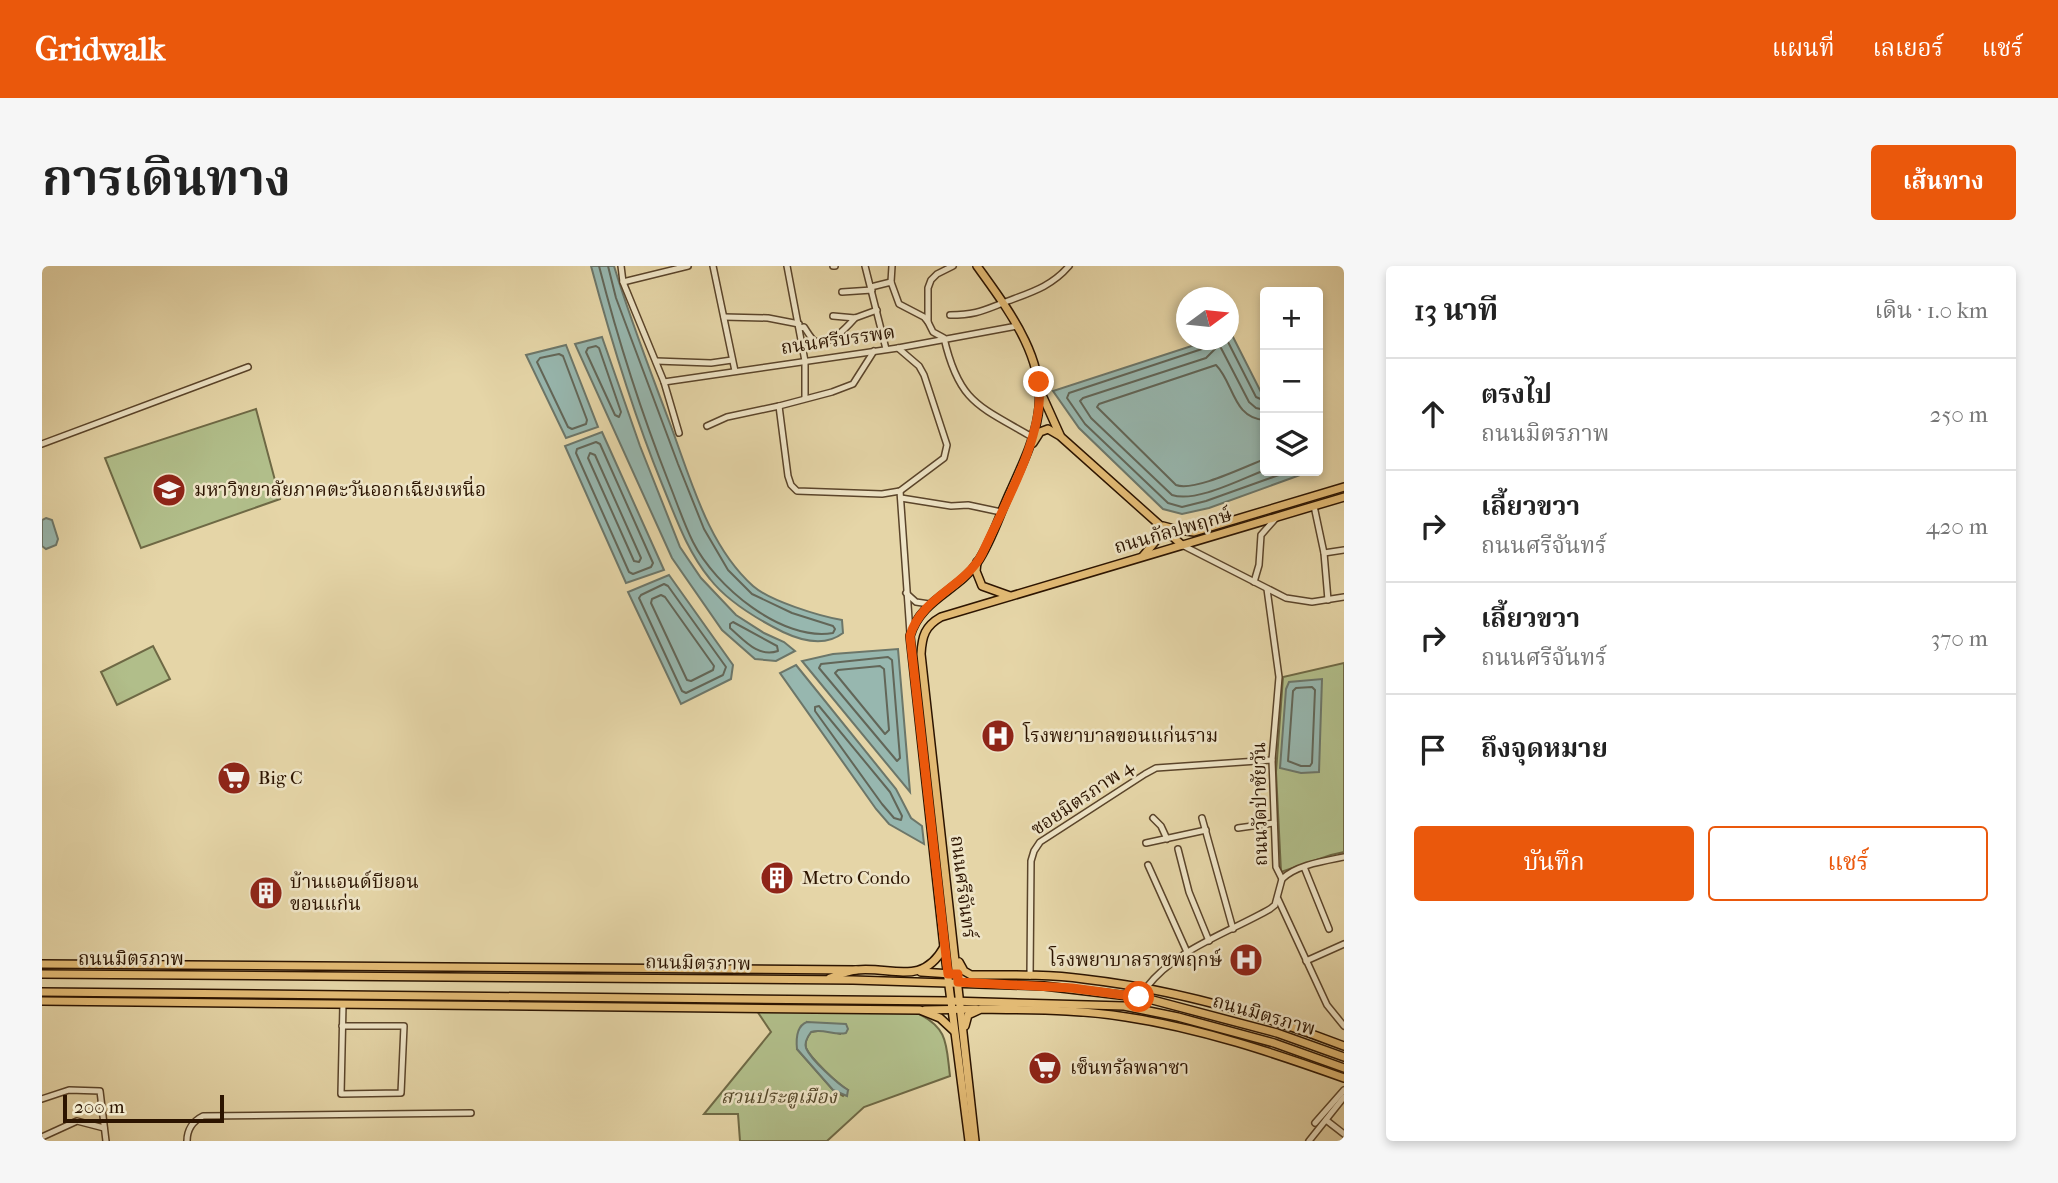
<!DOCTYPE html>
<html lang="th">
<meta charset="utf-8">
<style>
body{margin:0;font-family:"IM FELL French Canon","Noto Serif Thai",serif;background:#f6f6f6;color:#222}
.controls{position:absolute;right:21px;top:21px;display:grid;overflow:hidden;border-radius:7px;box-shadow:0 4px 10px #0003}
.controls button{width:63px;height:63px;display:grid;place-items:center;padding:0;border:0;border-bottom:2px solid #e0e0e0;background:#fff;color:#222;font:35px sans-serif}
.compass{position:absolute;left:1134px;top:21px;width:63px;height:63px;border-radius:50%;background:#fff;box-shadow:0 4px 10px #0003;rotate:75deg}
.scale{position:absolute;left:21px;bottom:18px;width:161px;box-sizing:border-box;padding-left:7px;border:4px solid #2c1400;border-top:0;font-size:19px;line-height:24px;white-space:nowrap;color:#2c1400;-webkit-text-stroke:5px #eee4c6;paint-order:stroke}
.stop{position:absolute;width:21px;height:21px;margin:-16px;border:5px solid #ea580c;border-radius:50%;background:#fff}
.stop.end{background:#ea580c;border-color:#fff;box-shadow:0 2px 7px #0008}
.list{margin:0;padding:0;list-style:none}
h2{display:flex;justify-content:space-between;align-items:center;height:91px;margin:0;padding:0 28px;font-size:30px}
h2 small{font-size:23px;font-weight:400;color:#767676}
.list li{display:grid;grid-template-columns:46px 1fr auto;gap:21px;align-items:center;box-sizing:border-box;height:112px;padding:0 28px;border-top:2px solid #e0e0e0}
.list b{display:block;font-size:26px;white-space:nowrap}
.list p{margin:0;font-size:23px;white-space:nowrap;color:#767676}
.list em{font-size:23px;font-style:normal;color:#767676}
.actions{display:flex;gap:14px;padding:21px 28px}
.actions a{flex:1;padding:16px 0;border:2px solid #ea580c;border-radius:7px;text-align:center;font-size:24px;color:#ea580c}
.actions .main{background:#ea580c;color:#fff}
.icon{flex:none;width:38px;height:38px;fill:none;stroke:currentColor;stroke-width:2;stroke-linecap:round;stroke-linejoin:round}
.map{position:relative;flex:none;width:1302px;height:875px;overflow:hidden;border-radius:7px}
header{display:flex;align-items:center;gap:42px;box-sizing:border-box;height:98px;padding:0 35px;background:#ea580c;color:#fff}
header strong{font-size:33px}
nav{display:flex;gap:38px;margin-inline-start:auto;font-size:24px}
.intro{display:flex;align-items:center;justify-content:space-between;box-sizing:border-box;height:168px;padding:0 42px}
h1{margin:0;font-size:49px}
.button{padding:18px 32px;border-radius:7px;background:#ea580c;color:#fff;font-size:24px;font-weight:700}
main{display:flex;gap:42px;padding:0 42px}
aside{flex:1;background:#fff;border-radius:7px;box-shadow:0 4px 10px #0003}
.map>svg:first-child{display:block}
.green{fill:#b1be8a;stroke:#6e6945;stroke-width:2;fill-rule:evenodd}
.water{fill:#97b7af;stroke:#6c7669;stroke-width:2}
.lines{fill:none;stroke-linecap:round;stroke-linejoin:round}
.shore{stroke:#626658;stroke-width:2}
.minor-casing{stroke:#5a442a;stroke-width:8}
.major-casing{stroke:#2c1400;stroke-width:10}
.minor{stroke:#eee4c6;stroke-width:5}
.major{stroke:#e2ba74;stroke-width:7}
.route{stroke:#ea580c;stroke-width:9}
.labels{text-anchor:middle;dominant-baseline:central;stroke-width:5;stroke-linejoin:round;paint-order:stroke}
.street-label{font-size:19px;fill:#2c1400;stroke:#eee4c6}
.poi-label{font-size:19px;fill:#2c1400;stroke:#eee4c6;text-anchor:start}
.park-label{font-size:19px;font-style:italic;fill:#544729;stroke:#eee4c6}
</style>
<header>
<strong>Gridwalk</strong>
<nav><a>แผนที่</a><a>เลเยอร์</a><a>แชร์</a></nav>
</header>
<div class="intro"><h1>การเดินทาง</h1><a class="button">เส้นทาง</a></div>
<main>
<div class="map">
<svg width="1302" height="875" viewBox="0 0 1302 875">
<rect width="100%" height="100%" fill="#e5d5a7"/>
<filter id="stains"><feTurbulence type="fractalNoise" baseFrequency=".00286" numOctaves="4"/><feColorMatrix values="0 0 0 0 .2 0 0 0 0 .09 0 0 0 0 .02 0 0 0 .5 -.17"/></filter>
<radialGradient id="worn" r=".72"><stop offset=".6" stop-color="#630" stop-opacity="0"/><stop offset="1" stop-color="#630" stop-opacity=".3"/></radialGradient>
<g class="green">
<polygon points="214,143 238,233 99,282 63,192"/>
<polygon points="111,380 128,413 75,439 59,406"/>
<polygon points="1302,397 1302,586 1289,589 1239,606 1234,506 1241,411"/>
<path d="M 715,745 L 875,747 C 907,762 904,779 908,810 L 822,841 L 785,875 L 698,875 L 696,848 L 662,848 L 729,766 ZM 765,756 L 799,768 L 782,764 L 769,766 C 766,770 762,776 764,782 C 769,793 796,818 806,824 L 801,830 L 791,824 L 755,783 Z"/>
</g>
<g class="water">
<path d="M 549,0 L 572,0 C 588,53 608,104 627,155 C 648,210 665,279 711,320 C 728,335 777,350 800,354 L 801,367 C 783,381 760,375 741,366 C 715,353 686,336 668,313 C 645,285 634,252 620,218 C 591,147 569,74 549,0 Z"/>
<polygon points="1187,67 1189,67 1223,134 1223,205 1259,205 1261,208 1167,242 1140,248 1121,243 1037,162 1011,125 1168,74 1186,74"/>
<polygon points="560,71 598,180 638,281 659,312 694,349 722,367 742,376 753,385 734,395 713,393 680,364 630,292 533,78"/>
<polygon points="524,79 556,161 524,172 484,89"/>
<polygon points="560,166 622,304 584,317 523,180"/>
<polygon points="4,252 10,254 16,273 14,279 4,283 0,280 0,254"/>
<polygon points="627,309 691,399 689,413 639,438 586,326"/>
<polygon points="856,383 868,526 760,395 791,388"/>
<polygon points="754,399 854,523 869,552 880,560 882,578 847,558 834,543 738,407"/>
<polygon points="1280,413 1277,506 1259,507 1238,502 1244,423 1247,416"/>
<path d="M 765,756 L 804,758 L 806,763 L 804,767 C 792,770 781,762 769,766 C 766,770 762,776 764,782 C 769,794 796,818 806,824 L 805,830 L 791,824 L 755,783 C 754,773 754,760 765,756 Z"/>
</g>
<g class="lines">
<g class="shore">
<path d="M 557,0 C 576,74 599,146 627,217 C 635,237 642,258 651,276 C 673,320 740,376 791,367 L 793,363 L 791,360 L 750,347 L 710,328 L 686,304 L 662,263 L 636,198 L 574,32 L 566,0"/>
<polyline points="1166,74 1165,80 1160,83 1027,127 1025,132 1043,158 1126,237 1140,241 1164,235 1248,205"/>
<polyline points="1185,74 1214,131 1223,135"/>
<polygon points="554,80 557,82 579,146 577,151 573,149 544,86 546,82"/>
<polygon points="517,88 521,90 545,154 544,158 530,163 526,161 495,96 498,92"/>
<path d="M 1223,144 L 1214,142 L 1207,136 L 1179,82 L 1176,80 L 1164,92 L 1041,132 L 1038,135 L 1049,152 L 1130,229 C 1154,237 1199,213 1223,204"/>
<path d="M 1223,154 C 1191,153 1192,117 1174,99 L 1057,138 L 1055,141 L 1134,219 C 1152,226 1204,200 1223,193"/>
<polygon points="554,176 558,178 611,297 609,301 591,308 587,306 534,187 535,183"/>
<polygon points="548,187 553,189 599,292 597,296 592,295 546,192"/>
<polygon points="622,318 626,320 684,401 681,409 644,427 640,425 597,332 599,329"/>
<polygon points="619,329 623,331 672,400 671,404 649,415 645,414 609,337 610,333"/>
<path d="M 691,356 L 735,380 L 736,385 C 716,392 702,374 688,362 L 688,358 Z"/>
<polygon points="846,391 850,394 858,492 855,495 777,402 779,398"/>
<polygon points="838,400 842,403 847,464 843,468 793,407 796,404"/>
<polygon points="1270,421 1273,424 1270,497 1268,500 1259,500 1246,495 1251,425 1254,422"/>
<polygon points="777,440 848,526 860,550 859,554 852,552 840,538 773,445 773,441"/>
</g>
<defs>
<g id="minor">
<polyline points="579,0 581,16 622,116 637,167"/>
<polyline points="671,0 693,105"/>
<polyline points="745,0 763,95 763,132"/>
<polyline points="791,0 793,0"/>
<polyline points="823,0 844,83"/>
<path d="M 911,0 L 895,8 L 889,14 L 886,22 L 886,56 L 891,66 L 902,72 C 917,137 937,140 990,171"/>
<polyline points="581,16 646,0"/>
<polyline points="849,16 850,0"/>
<polyline points="829,21 849,16 857,38 882,51 886,56"/>
<polyline points="800,26 830,24"/>
<path d="M 908,49 C 935,49 942,44 966,35 C 990,26 1010,20 1027,0"/>
<polyline points="791,50 813,52 835,44"/>
<polyline points="682,51 726,52 757,58"/>
<path d="M 758,62 L 762,61 C 765,65 769,73 773,75 C 786,82 806,60 813,52"/>
<polyline points="832,85 811,118 790,126 737,140 746,210 749,219 755,225 840,228 858,225 902,192 905,179 882,109 877,100 856,82"/>
<polyline points="614,95 669,97 690,94"/>
<polyline points="622,116 856,82 975,60"/>
<polyline points="665,160 685,151 737,140"/>
<polyline points="0,178 206,101"/>
<polyline points="858,225 868,367"/>
<polyline points="859,232 909,240 926,239 959,246"/>
<polyline points="1272,240 1282,287 1286,334"/>
<polyline points="1140,279 1244,332 1270,336 1302,331"/>
<polyline points="1282,287 1302,284"/>
<polyline points="1212,316 1217,299 1219,269 1234,252"/>
<polyline points="864,327 874,336 887,338"/>
<polyline points="1111,552 1119,560 1125,573"/>
<polyline points="1160,552 1191,663"/>
<polyline points="1196,562 1232,557"/>
<polyline points="1104,577 1164,564"/>
<polyline points="1136,583 1147,626 1167,675"/>
<polyline points="1106,599 1145,686"/>
<polyline points="1262,601 1287,663"/>
<path d="M 1240,613 C 1254,599 1282,595 1302,591"/>
<polyline points="1236,633 1285,739 1302,760"/>
<polyline points="1264,695 1302,678"/>
<polyline points="988,710 989,595 992,585 998,576 1103,508 1114,502 1230,494"/>
<path d="M 1104,722 C 1134,683 1186,667 1228,643 L 1233,639 L 1240,613 L 1234,601 L 1230,494 L 1237,411 L 1225,323"/>
<polyline points="300,760 362,760 359,827 299,828 301,738"/>
<polyline points="0,833 27,824 58,825 64,875"/>
<polyline points="1284,854 1302,868"/>
<polyline points="1273,857 1302,824"/>
<polyline points="0,871 35,855 62,862"/>
<path d="M 145,875 C 145,864 151,855 161,850 L 429,847"/>
<polyline points="1267,875 1302,831"/>
</g>
<g id="major">
<polyline points="1000,129 1018,169"/>
<polyline points="991,177 998,166 1006,163 1018,170 1140,279"/>
<polyline points="1121,260 1136,264 1152,266 1302,221"/>
<polyline points="1101,290 1117,271 1117,259"/>
<polyline points="935,296 934,305 940,320 968,330"/>
<path d="M 917,696 L 922,705 L 929,709 C 967,709 1005,708 1042,713 C 1130,723 1219,748 1302,780"/>
<polyline points="0,698 814,704"/>
<polyline points="879,706 909,708"/>
<polyline points="0,708 811,714 1002,720 1103,732 1235,767 1302,791"/>
<path d="M 788,712 C 796,709 805,705 814,704 C 850,700 880,721 902,681"/>
<polyline points="0,726 908,735 1082,740 1136,751 1232,777 1302,802"/>
<polyline points="0,735 878,744 898,752 912,765"/>
<polyline points="883,744 934,743"/>
<path d="M 923,760 L 926,749 L 939,743 C 987,744 1036,743 1084,751 C 1158,762 1232,787 1302,812"/>
<path d="M 927,875 L 902,681 L 868,370 C 879,333 916,325 935,297 C 950,275 958,247 969,224 C 980,199 992,175 996,149 C 1006,94 965,42 935,0"/>
<path d="M 933,875 L 879,388 C 880,370 883,360 899,351 L 1302,231"/>
</g>
</defs>
<use href="#minor" class="minor-casing"/>
<use href="#major" class="major-casing"/>
<use href="#minor" class="minor"/>
<use href="#major" class="major"/>
</g>
<g class="lines">
<path class="route" d="M 997,116 C 1003,170 962,239 940,288 C 923,321 879,331 868,370 L 906,708 L 916,708 L 916,716 L 1030,722 L 1097,731"/>
</g>
<defs>
<symbol id="university-disc" viewBox="-11 -11 22 22"><circle r="9.5" fill="#8f2418" stroke="#eee4c6"/><path d="M0-5L7-2L0 1L-7-2ZM-4 1L0 2.5L4 1V4Q0 6-4 4Z" fill="#fff"/></symbol>
<symbol id="hospital-disc" viewBox="-11 -11 22 22"><circle r="9.5" fill="#8f2418" stroke="#eee4c6"/><path d="M-5-5h3v3.5h4V-5h3V5h-3V1.5h-4V5h-3Z" fill="#fff"/></symbol>
<symbol id="supermarket-disc" viewBox="-11 -11 22 22"><circle r="9.5" fill="#8f2418" stroke="#eee4c6"/><path d="M-6-5.5h2.5l.6 2H6L4.5 2H-2.5L-4.4-4H-6ZM-1.5 3.2a1.3 1.3 0 1 0 .1 0ZM3 3.2a1.3 1.3 0 1 0 .1 0Z" fill="#fff"/></symbol>
<symbol id="building-disc" viewBox="-11 -11 22 22"><circle r="9.5" fill="#8f2418" stroke="#eee4c6"/><path d="M-4-6H4V6H1V3H-1V6H-4ZM-2.5-4.3h1.7v1.8h-1.7ZM.8-4.3h1.7v1.8H.8ZM-2.5-1h1.7V.8h-1.7ZM.8-1h1.7V.8H.8Z" fill="#fff"/></symbol>
</defs>
<g fill-rule="evenodd">
<use href="#university-disc" x="108" y="205" width="38" height="38"/>
<use href="#hospital-disc" x="937" y="451" width="38" height="38"/>
<use href="#supermarket-disc" x="173" y="493" width="38" height="38"/>
<use href="#building-disc" x="716" y="593" width="38" height="38"/>
<use href="#building-disc" x="205" y="608" width="38" height="38"/>
<use href="#hospital-disc" x="1185" y="675" width="38" height="38"/>
<use href="#supermarket-disc" x="984" y="783" width="38" height="38"/>
</g>
<g class="labels">
<g class="street-label">
<text transform="translate(796 74) rotate(-8)">ถนนศรีบรรพด</text>
<text transform="translate(1131 265) rotate(-16)">ถนนกัลปพฤกษ์</text>
<text transform="translate(1040 532) rotate(-34)">ซอยมิตรภาพ 4</text>
<text transform="translate(1218 538) rotate(-91)">ถนนวัดป่าชัยวัน</text>
<text transform="translate(921 621) rotate(83)">ถนนศรีจันทร์</text>
<text x="89" y="693">ถนนมิตรภาพ</text>
<text transform="translate(656 697) rotate(1)">ถนนมิตรภาพ</text>
<text transform="translate(1222 749) rotate(16)">ถนนมิตรภาพ</text>
</g>
<g class="poi-label">
<text x="152" y="224">มหาวิทยาลัยภาคตะวันออกเฉียงเหนี่อ</text>
<text x="981" y="470">โรงพยาบาลขอนแก่นราม</text>
<text x="216" y="512">Big C</text>
<text x="760" y="612">Metro Condo</text>
<text x="248" y="616">บ้านแอนด์บียอน<tspan x="248" dy="22">ขอนแก่น</tspan></text>
<text x="1180" y="694" text-anchor="end">โรงพยาบาลราชพฤกษ์</text>
<text x="1028" y="802">เซ็นทรัลพลาซา</text>
</g>
<g class="park-label">
<text x="737" y="831">สวนประตูเมือง</text>
</g>
</g>
<rect width="100%" height="100%" filter="url(#stains)"/>
<rect width="100%" height="100%" fill="url(#worn)"/>
</svg>
<div class="controls">
<button>+</button>
<button>−</button>
<button><svg class="icon" aria-label="layers" viewBox="0 0 24 24"><path d="M12 4l9 5-9 5-9-5zM3 14l9 5 9-5"/></svg></button>
</div>
<svg class="compass" viewBox="-18 -18 36 36"><path d="M0-13l5 13h-10z" fill="#e53935"/><path d="M0 13l5-13h-10z" fill="#767676"/></svg>
<div class="scale">200 m</div>
<div class="stop" style="left:1097px;top:731px"></div>
<div class="stop end" style="left:997px;top:116px"></div>
</div>
<aside>
<h2>13 นาที<small>เดิน · 1.0 km</small></h2>
<ul class="list">
<li><svg class="icon" aria-label="ahead" viewBox="0 0 24 24"><path d="M12 20V5M6 11l6-6 6 6"/></svg><div><b>ตรงไป</b><p>ถนนมิตรภาพ</p></div><em>250 m</em></li>
<li><svg class="icon" aria-label="right" viewBox="0 0 24 24"><path d="M7 20v-9h11M14 6l5 5-5 5"/></svg><div><b>เลี้ยวขวา</b><p>ถนนศรีจันทร์</p></div><em>420 m</em></li>
<li><svg class="icon" aria-label="right" viewBox="0 0 24 24"><path d="M7 20v-9h11M14 6l5 5-5 5"/></svg><div><b>เลี้ยวขวา</b><p>ถนนศรีจันทร์</p></div><em>370 m</em></li>
<li><svg class="icon" aria-label="arrive" viewBox="0 0 24 24"><path d="M6 21V4h12l-3 4 3 4H6"/></svg><div><b>ถึงจุดหมาย</b></div></li>
</ul>
<div class="actions"><a class="main">บันทึก</a><a>แชร์</a></div>
</aside>
</main>
